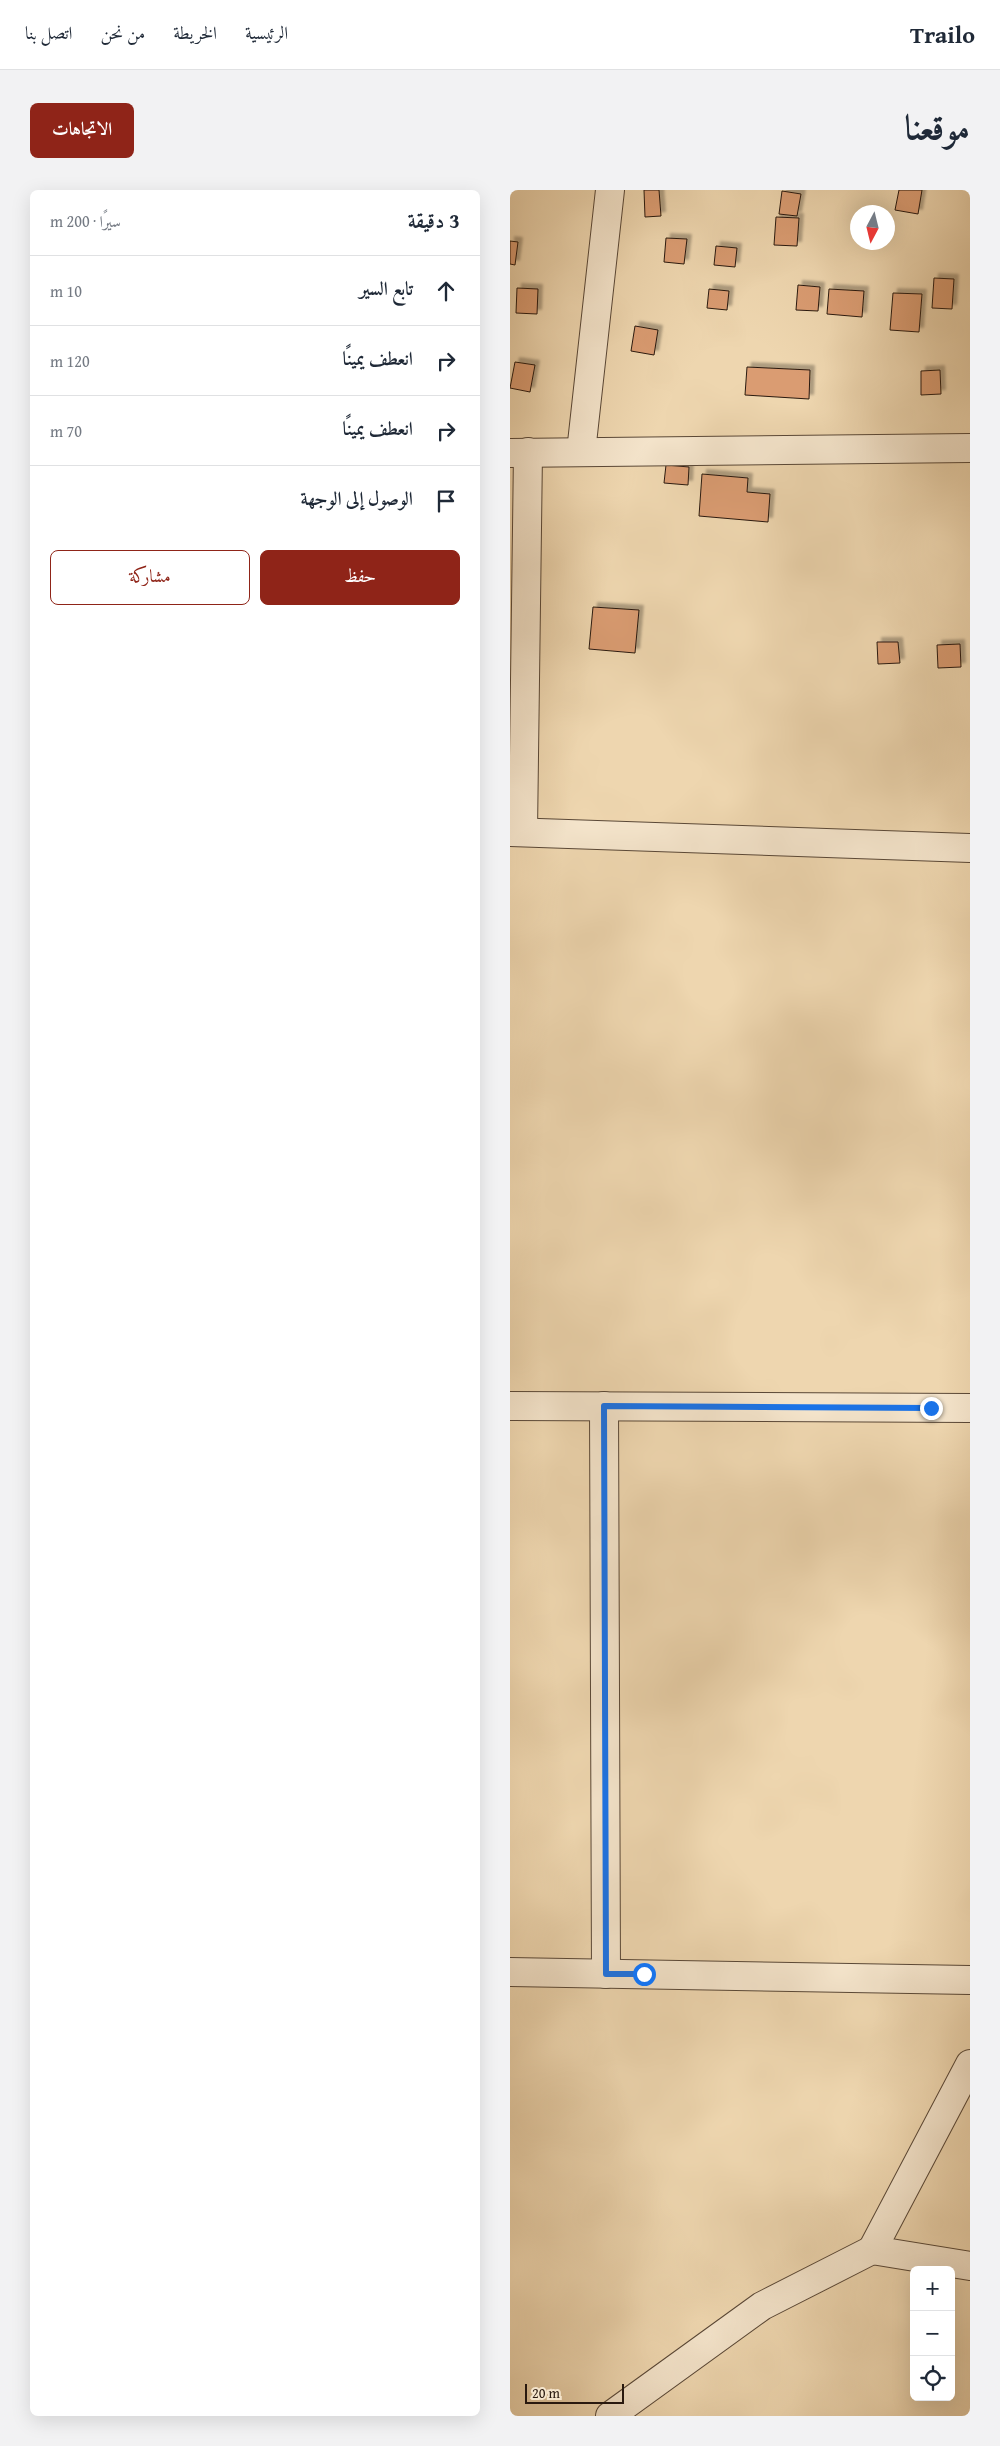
<!DOCTYPE html>
<html lang="ar">
<meta charset="utf-8">
<style>
body{margin:0;font-family:"Gentium Book Plus",Amiri,serif;background:#f2f2f3;color:#1f2937;direction:rtl}
.controls{position:absolute;right:15px;bottom:15px;display:grid;overflow:hidden;border-radius:8px;box-shadow:0 5px 20px #0002}
.controls button{width:45px;height:45px;display:grid;place-items:center;padding:0;border:0;border-bottom:1px solid #e0e1e3;background:#fff;color:#1f2937;font:25px sans-serif}
.compass{position:absolute;left:340px;top:15px;width:45px;height:45px;border-radius:50%;background:#fff;box-shadow:0 5px 20px #0002;rotate:187deg}
.scale{position:absolute;left:15px;bottom:12px;width:99px;box-sizing:border-box;padding-left:5px;border:2px solid #29190f;border-top:0;font-size:14px;line-height:18px;white-space:nowrap;color:#29190f;-webkit-text-stroke:4px #f4e4cb;paint-order:stroke}
.stop{position:absolute;width:15px;height:15px;margin:-11px;border:4px solid #1a73e8;border-radius:50%;background:#fff}
.stop.end{background:#1a73e8;border-color:#fff;box-shadow:0 1px 5px #0008}
.list{margin:0;padding:0;list-style:none}
h2{display:flex;justify-content:space-between;align-items:center;height:65px;margin:0;padding:0 20px;font-size:21px}
h2 small{font-size:16px;font-weight:400;color:#747a83}
.list li{display:grid;grid-template-columns:32px 1fr auto;gap:15px;align-items:center;box-sizing:border-box;height:70px;padding:0 20px;border-top:1px solid #e0e1e3}
.list b{display:block;font-size:19px;white-space:nowrap}
.list em{font-size:16px;font-style:normal;color:#747a83}
.actions{display:flex;gap:10px;padding:15px 20px}
.actions a{flex:1;padding:11px 0;border:1px solid #8f2418;border-radius:8px;text-align:center;font-size:18px;color:#8f2418}
.actions .main{background:#8f2418;color:#fff}
.icon{flex:none;width:28px;height:28px;fill:none;stroke:currentColor;stroke-width:2;stroke-linecap:round;stroke-linejoin:round}
.map{position:relative;flex:none;width:460px;height:2226px;overflow:hidden;direction:ltr;border-radius:8px}
header{display:flex;align-items:center;gap:30px;box-sizing:border-box;height:70px;padding:0 25px;background:#fff;border-bottom:1px solid #e0e1e3}
header strong{font-size:24px}
nav{display:flex;gap:28px;margin-inline-start:auto;font-size:18px}
.intro{display:flex;align-items:center;justify-content:space-between;box-sizing:border-box;height:120px;padding:0 30px}
h1{margin:0;font-size:35px}
.button{padding:12px 22px;border-radius:8px;background:#8f2418;color:#fff;font-size:18px;font-weight:700}
main{display:flex;gap:30px;padding:0 30px}
aside{flex:1;background:#fff;border-radius:8px;box-shadow:0 5px 20px #0002}
.map>svg:first-child{display:block}
.building{fill:#da9c72;stroke:#29190f;filter:url(#shadow)}
.lines{fill:none;stroke-linecap:round;stroke-linejoin:round}
.minor-casing{stroke:#5a4837;stroke-width:30}
.tertiary-casing{stroke:#5a4837;stroke-width:30}
.minor{stroke:#f4e4cb;stroke-width:28}
.tertiary{stroke:#f4e4cb;stroke-width:28}
.route{stroke:#1a73e8;stroke-width:6}
</style>
<header>
<strong>Trailo</strong>
<nav><a>الرئيسية</a><a>الخريطة</a><a>من نحن</a><a>اتصل بنا</a></nav>
</header>
<div class="intro"><h1>موقعنا</h1><a class="button">الاتجاهات</a></div>
<main>
<div class="map">
<svg width="460" height="2226" viewBox="0 0 460 2226">
<defs>
<filter id="shadow"><feDropShadow dx="4.5" dy="-4.5" stdDeviation="1" flood-color="#0004"/></filter>
</defs>
<rect width="100%" height="100%" fill="#eed6af"/>
<filter id="stains"><feTurbulence type="fractalNoise" baseFrequency=".004" numOctaves="4"/><feColorMatrix values="0 0 0 0 .2 0 0 0 0 .09 0 0 0 0 .02 0 0 0 .5 -.17"/></filter>
<radialGradient id="worn" r=".72"><stop offset=".6" stop-color="#630" stop-opacity="0"/><stop offset="1" stop-color="#630" stop-opacity=".3"/></radialGradient>
<g class="building">
<polygon points="134,0 149,0 151,26 135,27"/>
<polygon points="389,0 412,0 408,24 385,20"/>
<polygon points="272,1 291,4 287,26 269,24"/>
<polygon points="266,27 289,28 287,56 264,55"/>
<polygon points="156,48 177,49 174,74 154,72"/>
<polygon points="0,51 8,52 5,75 0,74"/>
<polygon points="206,56 227,58 225,77 204,75"/>
<polygon points="424,88 444,89 442,119 422,118"/>
<polygon points="288,95 310,97 308,121 286,120"/>
<polygon points="7,98 28,99 27,124 6,123"/>
<polygon points="199,99 219,101 217,120 197,118"/>
<polygon points="319,99 354,101 352,127 317,124"/>
<polygon points="383,103 412,104 409,142 380,140"/>
<polygon points="125,136 148,140 144,165 121,161"/>
<polygon points="5,172 25,175 20,202 0,198"/>
<polygon points="237,177 300,180 299,209 235,205"/>
<polygon points="430,180 431,204 411,205 411,181"/>
<polygon points="156,275 179,277 178,295 154,293"/>
<polygon points="192,284 238,288 237,302 260,304 258,332 189,326"/>
<polygon points="83,417 129,420 125,463 79,459"/>
<polygon points="367,452 388,452 390,473 368,474"/>
<polygon points="450,454 451,477 428,478 427,455"/>
</g>
<g class="lines">
<defs>
<g id="minor">
<polyline points="71,262 100,0"/>
<polyline points="0,263 460,258"/>
<polyline points="0,642 460,658"/>
<polyline points="13,642 18,262"/>
<polyline points="94,1216 96,1784"/>
<polyline points="0,1782 460,1790"/>
<polyline points="362,2060 460,1874"/>
<polyline points="100,2226 252,2116 362,2060 460,2076"/>
</g>
<polyline id="tertiary" points="0,1216 460,1218"/>
</defs>
<use href="#minor" class="minor-casing"/>
<use href="#tertiary" class="tertiary-casing"/>
<use href="#minor" class="minor"/>
<use href="#tertiary" class="tertiary"/>
</g>
<g class="lines">
<polyline class="route" points="134,1784 96,1784 94,1216 421,1218"/>
</g>
<rect width="100%" height="100%" filter="url(#stains)"/>
<rect width="100%" height="100%" fill="url(#worn)"/>
</svg>
<div class="controls">
<button>+</button>
<button>−</button>
<button><svg class="icon" aria-label="locate" viewBox="0 0 24 24"><circle cx="12" cy="12" r="6"/><path d="M12 2v4M12 18v4M2 12h4M18 12h4"/></svg></button>
</div>
<svg class="compass" viewBox="-18 -18 36 36"><path d="M0-13l5 13h-10z" fill="#e53935"/><path d="M0 13l5-13h-10z" fill="#747a83"/></svg>
<div class="scale">20 m</div>
<div class="stop" style="left:134px;top:1784px"></div>
<div class="stop end" style="left:421px;top:1218px"></div>
</div>
<aside>
<h2>3 دقيقة<small>سيرًا · 200 m</small></h2>
<ul class="list">
<li><svg class="icon" aria-label="ahead" viewBox="0 0 24 24"><path d="M12 20V5M6 11l6-6 6 6"/></svg><div><b>تابع السير</b></div><em>10 m</em></li>
<li><svg class="icon" aria-label="right" viewBox="0 0 24 24"><path d="M7 20v-9h11M14 6l5 5-5 5"/></svg><div><b>انعطف يمينًا</b></div><em>120 m</em></li>
<li><svg class="icon" aria-label="right" viewBox="0 0 24 24"><path d="M7 20v-9h11M14 6l5 5-5 5"/></svg><div><b>انعطف يمينًا</b></div><em>70 m</em></li>
<li><svg class="icon" aria-label="arrive" viewBox="0 0 24 24"><path d="M6 21V4h12l-3 4 3 4H6"/></svg><div><b>الوصول إلى الوجهة</b></div></li>
</ul>
<div class="actions"><a class="main">حفظ</a><a>مشاركة</a></div>
</aside>
</main>
